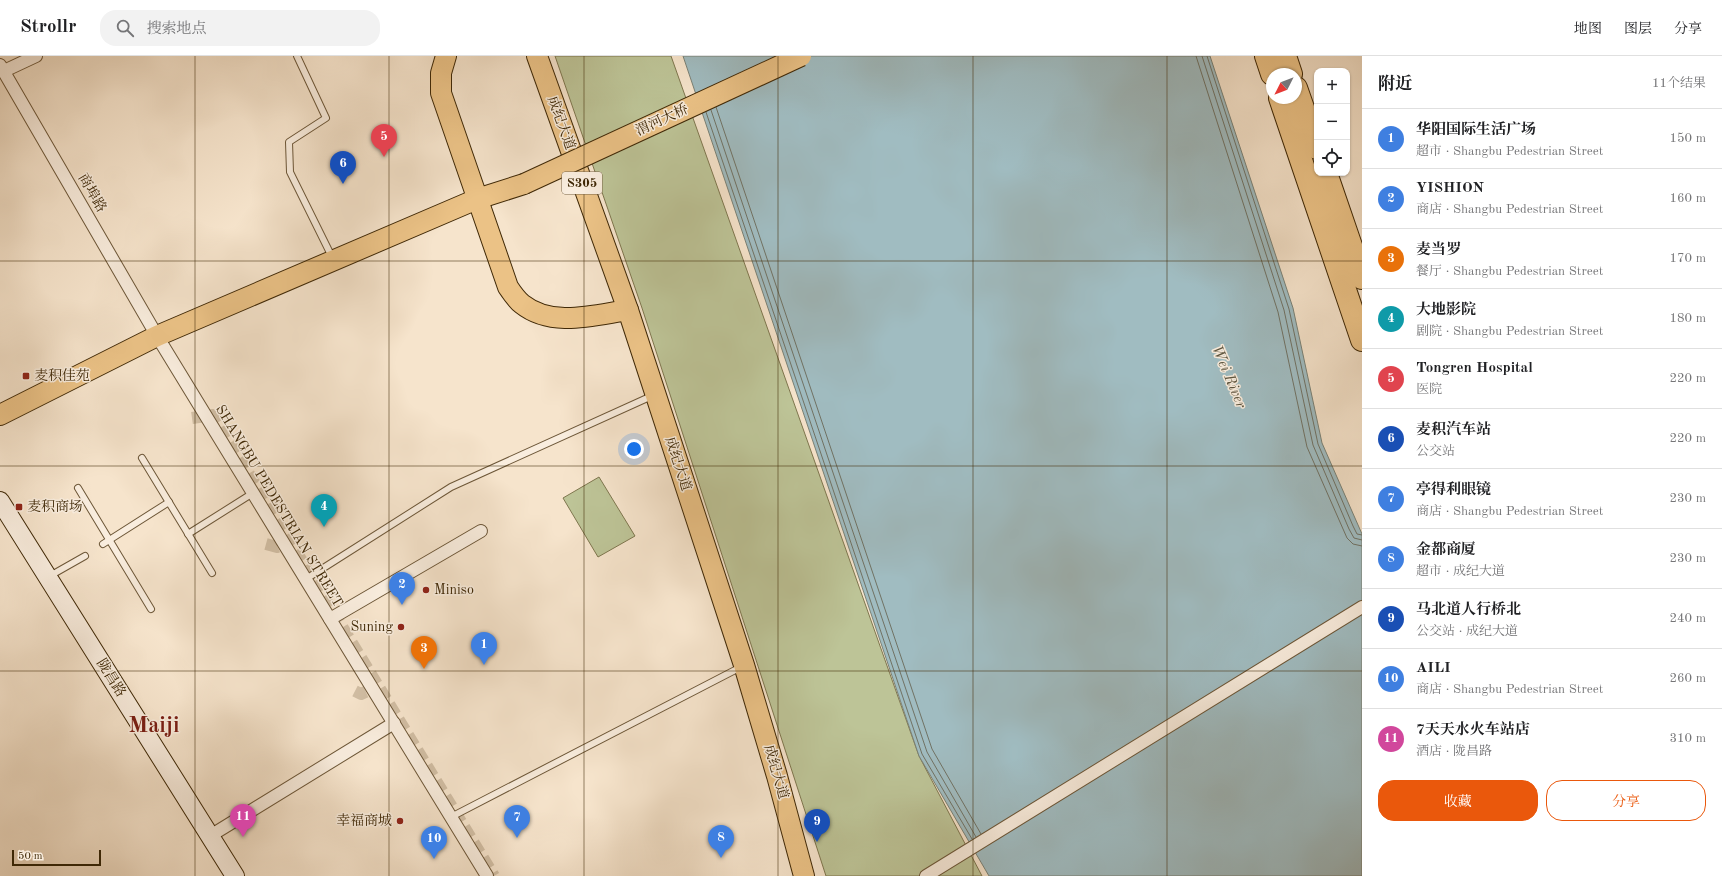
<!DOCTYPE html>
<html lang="zh">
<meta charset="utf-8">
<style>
body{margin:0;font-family:"Old Standard TT","Noto Serif SC",serif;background:#f2f2f2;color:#202124}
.controls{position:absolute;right:12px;top:12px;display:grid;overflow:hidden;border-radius:8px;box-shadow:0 1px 3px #0004}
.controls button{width:36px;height:36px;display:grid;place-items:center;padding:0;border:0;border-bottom:1px solid #e0e0e0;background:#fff;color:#202124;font:20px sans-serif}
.compass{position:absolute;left:1266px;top:12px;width:36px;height:36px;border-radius:50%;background:#fff;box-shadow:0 1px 3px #0004;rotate:228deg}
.scale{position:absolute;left:12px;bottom:10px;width:89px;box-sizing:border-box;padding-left:4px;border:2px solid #3f2806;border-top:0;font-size:11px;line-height:14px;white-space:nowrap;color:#3f2806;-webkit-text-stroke:3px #f9edde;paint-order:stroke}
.you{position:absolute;left:634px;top:393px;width:14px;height:14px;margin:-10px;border:3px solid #fff;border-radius:50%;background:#1a73e8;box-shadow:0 0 0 6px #1a73e833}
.badge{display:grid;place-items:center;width:26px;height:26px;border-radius:50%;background:#ea580c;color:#fff;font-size:13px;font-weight:700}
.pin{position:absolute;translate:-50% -33px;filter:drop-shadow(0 1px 2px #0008)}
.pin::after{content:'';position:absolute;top:21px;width:14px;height:12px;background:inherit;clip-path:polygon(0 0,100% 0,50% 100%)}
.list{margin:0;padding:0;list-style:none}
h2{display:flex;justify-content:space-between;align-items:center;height:52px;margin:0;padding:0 16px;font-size:17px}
h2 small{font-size:13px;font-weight:400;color:#757577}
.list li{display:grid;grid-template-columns:26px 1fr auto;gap:12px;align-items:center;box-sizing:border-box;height:60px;padding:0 16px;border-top:1px solid #e0e0e0}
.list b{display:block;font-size:15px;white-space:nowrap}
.list p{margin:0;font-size:13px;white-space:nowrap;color:#757577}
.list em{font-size:13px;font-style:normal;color:#757577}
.actions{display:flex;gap:8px;padding:12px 16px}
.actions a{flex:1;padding:9px 0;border:1px solid #ea580c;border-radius:16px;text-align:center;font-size:14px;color:#ea580c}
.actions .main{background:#ea580c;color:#fff}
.icon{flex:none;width:22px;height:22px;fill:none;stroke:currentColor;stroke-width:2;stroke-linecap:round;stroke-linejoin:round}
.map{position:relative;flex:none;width:1362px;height:820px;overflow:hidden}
header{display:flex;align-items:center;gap:24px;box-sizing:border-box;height:56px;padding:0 20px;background:#fff;border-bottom:1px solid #e0e0e0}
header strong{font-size:19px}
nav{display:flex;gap:22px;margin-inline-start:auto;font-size:14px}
.search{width:280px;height:36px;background:#f2f2f2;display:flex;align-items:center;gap:10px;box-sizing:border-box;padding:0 14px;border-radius:16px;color:#757577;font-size:15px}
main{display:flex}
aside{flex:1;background:#fff}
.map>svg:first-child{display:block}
.green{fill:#bdc497;stroke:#7e764e}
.water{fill:#a0bcc1;stroke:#798176}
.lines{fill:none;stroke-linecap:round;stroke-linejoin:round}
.shore{stroke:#707264;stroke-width:1}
.street-tunnel{stroke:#d1bea4;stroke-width:12;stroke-dasharray:12 6;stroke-linecap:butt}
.lane-casing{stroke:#6d5738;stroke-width:8}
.street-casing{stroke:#6d5738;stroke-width:14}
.secondary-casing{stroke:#3f2806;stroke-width:20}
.primary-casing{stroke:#3f2806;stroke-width:22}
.highway-casing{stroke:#3f2806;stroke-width:24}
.lane{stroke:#f9edde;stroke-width:6}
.street{stroke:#f9edde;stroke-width:12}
.secondary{stroke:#f9edde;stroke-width:18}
.primary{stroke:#ebc286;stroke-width:20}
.highway{stroke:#ebc286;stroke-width:22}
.primary-bridge-casing{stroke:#3f2806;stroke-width:22;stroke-linecap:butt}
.primary-bridge{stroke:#ebc286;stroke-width:20}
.grid{fill:none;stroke:#3f2806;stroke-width:1;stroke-opacity:0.55}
.poi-dot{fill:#8f2418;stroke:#f9edde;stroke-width:1.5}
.labels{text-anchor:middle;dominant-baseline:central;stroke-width:3;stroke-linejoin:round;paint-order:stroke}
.shield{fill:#f9edde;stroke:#776347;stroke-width:1}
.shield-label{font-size:13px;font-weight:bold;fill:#3f2806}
.street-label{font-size:14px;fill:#3f2806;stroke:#f9edde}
.poi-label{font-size:14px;fill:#3f2806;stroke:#f9edde;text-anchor:start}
.water-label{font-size:15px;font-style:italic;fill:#5c543e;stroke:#f9edde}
.town-label{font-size:22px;font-weight:bold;fill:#7a1f14;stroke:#f9edde}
</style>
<header>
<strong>Strollr</strong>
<div class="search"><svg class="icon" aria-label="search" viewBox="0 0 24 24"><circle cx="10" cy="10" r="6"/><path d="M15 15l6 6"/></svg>搜索地点</div>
<nav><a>地图</a><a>图层</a><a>分享</a></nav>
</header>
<main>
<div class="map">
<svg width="1362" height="820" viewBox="0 0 1362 820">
<rect width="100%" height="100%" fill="#f6e4cc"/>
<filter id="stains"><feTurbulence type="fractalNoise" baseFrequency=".005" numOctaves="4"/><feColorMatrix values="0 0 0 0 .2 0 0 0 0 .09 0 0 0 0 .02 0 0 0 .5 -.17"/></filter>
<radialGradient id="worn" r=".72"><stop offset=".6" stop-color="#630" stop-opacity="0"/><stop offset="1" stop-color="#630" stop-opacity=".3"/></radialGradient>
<g class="green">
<polygon points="555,0 671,0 919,700 982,820 826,820 642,252"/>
<polygon points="599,421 635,480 598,501 563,442"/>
</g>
<polygon class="water" points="683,0 1210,0 1293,252 1322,387 1362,478 1362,820 989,820 919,700"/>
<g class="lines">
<g class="shore">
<polyline points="1196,0 1278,256 1307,391 1347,482 1353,488 1362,490"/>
<polyline points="1202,0 1284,254 1313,389 1349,473 1354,482 1362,484"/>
<polyline points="1207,0 1289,253 1318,388 1353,470 1357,478 1362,479"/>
<polyline points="716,51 932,693 981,778"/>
<polyline points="711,54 927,696 976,781"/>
<polyline points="706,56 922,698 972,783"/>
</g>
<g class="street-tunnel">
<polyline points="192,362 213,359 494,820"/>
<polyline points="266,488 277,491 290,485"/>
<polyline points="355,635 361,638 378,630"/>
</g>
<defs>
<g id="lane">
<polyline points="297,0 326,62 289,86 290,116 333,203"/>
<polyline points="142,402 212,517"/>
<polyline points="78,432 151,553"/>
<polyline points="188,478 253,437"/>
<polyline points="103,488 169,446"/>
<polyline points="48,521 85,500"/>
<polyline points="306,523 451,431 654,339"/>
<polyline points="451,761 741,611"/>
</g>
<g id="street">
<polyline points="0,9 157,280 487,820"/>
<polyline points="4,15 36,0"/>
<polyline points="330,563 481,475"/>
<polyline points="210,780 394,667"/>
<polyline points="926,820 1362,551"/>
</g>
<polyline id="secondary" points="0,445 235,820"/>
<g id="primary">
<path d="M 446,0 L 441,17 L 441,37 L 508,231 C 512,237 517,244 522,248 C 552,272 594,259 628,254"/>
<polyline points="537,0 628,254 744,609 777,720 804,820"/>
<polyline points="0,359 157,280 477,143 524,128"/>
</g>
<g id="highway">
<polyline points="1266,0 1272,18"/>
<polyline points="1285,0 1291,18"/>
<polyline points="1296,32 1317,92"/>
<polyline points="1280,42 1362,284"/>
<polyline points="1326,117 1362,222"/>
</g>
</defs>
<use href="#lane" class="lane-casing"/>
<use href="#street" class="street-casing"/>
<use href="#secondary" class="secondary-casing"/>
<use href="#primary" class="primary-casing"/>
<use href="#highway" class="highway-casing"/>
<use href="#lane" class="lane"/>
<use href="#street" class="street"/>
<use href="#secondary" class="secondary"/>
<use href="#primary" class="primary"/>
<use href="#highway" class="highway"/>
<defs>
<polyline id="primary-bridge" points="524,128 801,0"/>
</defs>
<use href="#primary-bridge" class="primary-bridge-casing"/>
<use href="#primary-bridge" class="primary-bridge"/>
</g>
<path class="grid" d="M 195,0 L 195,820M 389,0 L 389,820M 584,0 L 584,820M 778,0 L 778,820M 973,0 L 973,820M 1167,0 L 1167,820M 0,205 L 1362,205M 0,410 L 1362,410M 0,615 L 1362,615"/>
<g class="poi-dot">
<rect x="22" y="316" width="8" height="8" rx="2"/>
<rect x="15" y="447" width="8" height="8" rx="2"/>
<circle cx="426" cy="534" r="4"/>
<circle cx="401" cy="571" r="4"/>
<circle cx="400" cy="765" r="4"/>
</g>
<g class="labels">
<rect class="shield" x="562" y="116" width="40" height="22" rx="3"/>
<g class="shield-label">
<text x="582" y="127">S305</text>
</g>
<g class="street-label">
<text transform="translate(662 64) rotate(-25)">渭河大桥</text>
<text transform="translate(561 67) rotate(70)">成纪大道</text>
<text transform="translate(92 137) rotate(60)">商埠路</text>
<text transform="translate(678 408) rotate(72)">成纪大道</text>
<text transform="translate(279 450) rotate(59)">SHANGBU PEDESTRIAN STREET</text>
<text transform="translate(111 622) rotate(58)">陇昌路</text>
<text transform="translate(776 716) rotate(74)">成纪大道</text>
</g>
<g class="poi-label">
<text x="34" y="320">麦积佳苑</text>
<text x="27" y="451">麦积商场</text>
<text x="434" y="534">Miniso</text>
<text x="393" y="571" text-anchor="end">Suning</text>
<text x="392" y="765" text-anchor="end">幸福商城</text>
</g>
<g class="water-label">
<text transform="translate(1228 321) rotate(67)">Wei River</text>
</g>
<g class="town-label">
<text x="154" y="670">Maiji</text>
</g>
</g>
<rect width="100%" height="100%" filter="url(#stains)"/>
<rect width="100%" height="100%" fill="url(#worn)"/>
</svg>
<div class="controls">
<button>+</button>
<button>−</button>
<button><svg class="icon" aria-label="locate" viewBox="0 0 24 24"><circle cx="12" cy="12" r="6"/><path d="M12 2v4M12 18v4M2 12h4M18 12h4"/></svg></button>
</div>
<svg class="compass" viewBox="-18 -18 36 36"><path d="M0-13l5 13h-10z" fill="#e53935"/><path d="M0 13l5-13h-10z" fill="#757577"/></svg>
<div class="scale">50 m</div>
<div class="you"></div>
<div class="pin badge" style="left:484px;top:609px;background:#3f7fe0">1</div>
<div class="pin badge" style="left:402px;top:549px;background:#3f7fe0">2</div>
<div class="pin badge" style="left:424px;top:613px;background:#e8710a">3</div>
<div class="pin badge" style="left:324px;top:471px;background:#0f9aa8">4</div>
<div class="pin badge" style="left:384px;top:101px;background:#e0444e">5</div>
<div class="pin badge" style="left:343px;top:128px;background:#1a4fb4">6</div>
<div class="pin badge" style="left:517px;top:782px;background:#3f7fe0">7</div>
<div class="pin badge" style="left:721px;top:802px;background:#3f7fe0">8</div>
<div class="pin badge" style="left:817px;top:786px;background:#1a4fb4">9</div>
<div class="pin badge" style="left:434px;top:803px;background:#3f7fe0">10</div>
<div class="pin badge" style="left:243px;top:781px;background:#d1479c">11</div>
</div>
<aside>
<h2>附近<small>11个结果</small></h2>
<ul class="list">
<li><span class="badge" style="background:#3f7fe0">1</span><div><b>华阳国际生活广场</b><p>超市 · Shangbu Pedestrian Street</p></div><em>150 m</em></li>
<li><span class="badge" style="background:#3f7fe0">2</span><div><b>YISHION</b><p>商店 · Shangbu Pedestrian Street</p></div><em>160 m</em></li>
<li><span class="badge" style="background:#e8710a">3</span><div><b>麦当罗</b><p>餐厅 · Shangbu Pedestrian Street</p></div><em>170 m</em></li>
<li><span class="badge" style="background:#0f9aa8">4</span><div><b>大地影院</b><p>剧院 · Shangbu Pedestrian Street</p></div><em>180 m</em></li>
<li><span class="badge" style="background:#e0444e">5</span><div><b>Tongren Hospital</b><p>医院</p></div><em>220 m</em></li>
<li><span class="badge" style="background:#1a4fb4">6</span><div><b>麦积汽车站</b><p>公交站</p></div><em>220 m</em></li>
<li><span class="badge" style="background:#3f7fe0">7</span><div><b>亭得利眼镜</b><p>商店 · Shangbu Pedestrian Street</p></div><em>230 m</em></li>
<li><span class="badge" style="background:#3f7fe0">8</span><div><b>金都商厦</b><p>超市 · 成纪大道</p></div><em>230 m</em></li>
<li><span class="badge" style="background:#1a4fb4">9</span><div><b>马北道人行桥北</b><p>公交站 · 成纪大道</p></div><em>240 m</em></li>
<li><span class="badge" style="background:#3f7fe0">10</span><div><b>AILI</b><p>商店 · Shangbu Pedestrian Street</p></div><em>260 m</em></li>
<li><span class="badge" style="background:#d1479c">11</span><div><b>7天天水火车站店</b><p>酒店 · 陇昌路</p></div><em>310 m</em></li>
</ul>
<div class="actions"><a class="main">收藏</a><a>分享</a></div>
</aside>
</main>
